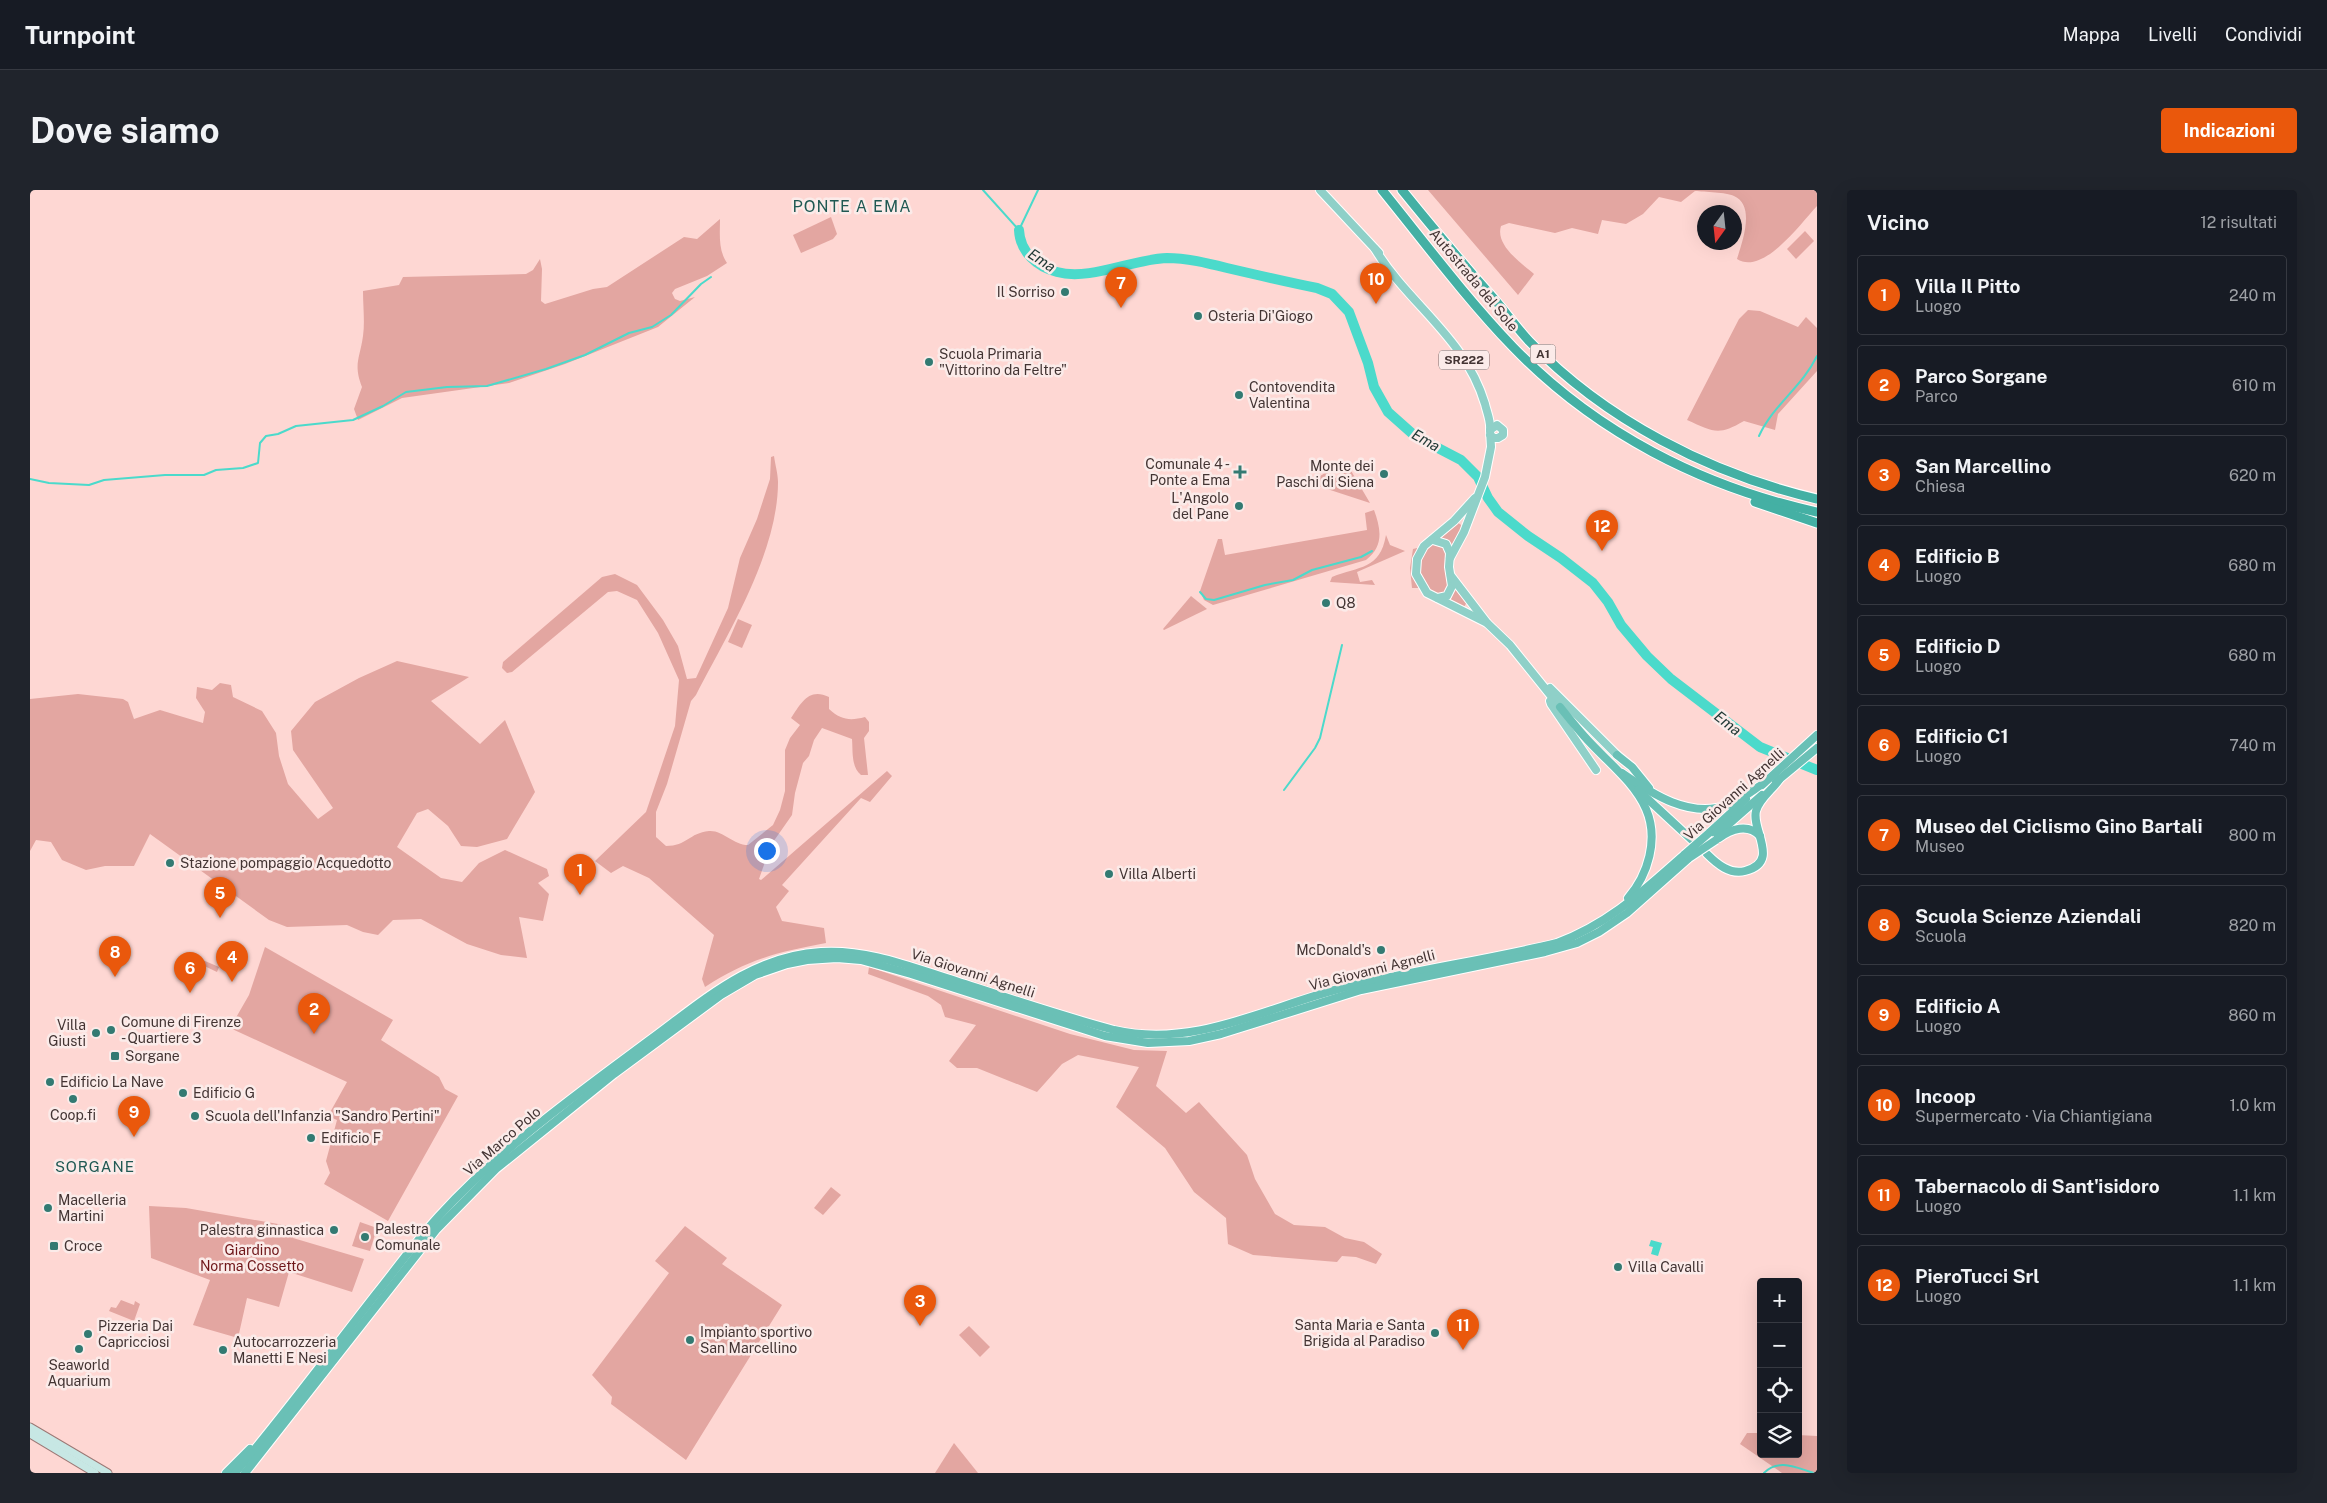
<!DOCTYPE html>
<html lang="it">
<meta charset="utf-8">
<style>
body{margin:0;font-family:"Public Sans",sans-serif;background:#20242c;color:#f1f3f6}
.controls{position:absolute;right:15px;bottom:15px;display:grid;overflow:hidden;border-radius:5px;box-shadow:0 5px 20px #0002}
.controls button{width:45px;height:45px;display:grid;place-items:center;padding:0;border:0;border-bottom:1px solid #363941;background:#171b24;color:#f1f3f6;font:25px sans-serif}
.compass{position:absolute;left:1667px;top:15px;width:45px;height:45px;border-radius:50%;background:#171b24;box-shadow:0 5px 20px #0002;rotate:195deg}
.you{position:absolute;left:736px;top:660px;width:18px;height:18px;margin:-12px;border:4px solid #fff;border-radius:50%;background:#1a73e8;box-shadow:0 0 0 8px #1a73e833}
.badge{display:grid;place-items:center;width:32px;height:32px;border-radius:50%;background:#ea580c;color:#fff;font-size:16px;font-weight:700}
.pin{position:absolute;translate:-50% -41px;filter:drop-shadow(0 1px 2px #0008)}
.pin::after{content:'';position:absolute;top:26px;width:18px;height:15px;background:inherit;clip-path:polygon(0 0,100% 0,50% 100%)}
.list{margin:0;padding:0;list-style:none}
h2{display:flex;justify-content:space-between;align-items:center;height:65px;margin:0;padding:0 20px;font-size:21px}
h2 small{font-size:16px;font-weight:400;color:#9ea1a6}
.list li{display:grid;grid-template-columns:32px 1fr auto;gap:15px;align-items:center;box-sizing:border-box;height:80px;margin:0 10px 10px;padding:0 10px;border:1px solid #363941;border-radius:5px}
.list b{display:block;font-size:19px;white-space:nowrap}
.list p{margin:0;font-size:16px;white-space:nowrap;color:#9ea1a6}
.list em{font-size:16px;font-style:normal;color:#9ea1a6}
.icon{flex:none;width:28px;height:28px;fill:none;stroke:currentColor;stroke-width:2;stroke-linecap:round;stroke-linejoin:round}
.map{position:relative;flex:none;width:1787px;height:1283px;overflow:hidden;border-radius:5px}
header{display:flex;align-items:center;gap:30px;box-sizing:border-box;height:70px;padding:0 25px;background:#171b24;border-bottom:1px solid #363941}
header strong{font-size:24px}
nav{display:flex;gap:28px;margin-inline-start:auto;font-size:18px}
.intro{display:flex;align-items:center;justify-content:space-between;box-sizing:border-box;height:120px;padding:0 30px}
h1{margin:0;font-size:35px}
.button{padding:12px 22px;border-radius:5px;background:#ea580c;color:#fff;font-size:18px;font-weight:700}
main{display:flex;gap:30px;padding:0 30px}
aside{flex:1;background:#171b24;border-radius:5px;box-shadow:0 5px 20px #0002}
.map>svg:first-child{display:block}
.green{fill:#e3a6a1}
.water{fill:#4bdacb}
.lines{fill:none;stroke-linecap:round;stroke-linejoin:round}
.stream{stroke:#4bdacb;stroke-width:2}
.river{stroke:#4bdacb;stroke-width:10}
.secondary-casing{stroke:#9c7976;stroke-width:9}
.primary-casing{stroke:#fff;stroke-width:10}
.trunk-casing{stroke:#fff;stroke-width:10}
.motorway-casing{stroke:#fff;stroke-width:11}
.secondary{stroke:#c7e7e4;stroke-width:7}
.primary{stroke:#8fd0c8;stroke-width:8}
.trunk{stroke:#6ac0b6;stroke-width:8}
.motorway{stroke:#44b0a4;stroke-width:9}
.trunk-bridge-casing{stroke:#fff;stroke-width:10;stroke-linecap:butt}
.trunk-bridge{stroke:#6ac0b6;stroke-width:8}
.poi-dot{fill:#337a72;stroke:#fbebe9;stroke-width:2}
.labels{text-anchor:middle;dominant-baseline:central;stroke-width:5;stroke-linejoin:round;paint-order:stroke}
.shield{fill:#fbebe9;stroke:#7a6b6a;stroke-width:1}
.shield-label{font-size:12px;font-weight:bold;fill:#433433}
.street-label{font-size:14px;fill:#433433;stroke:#fbebe9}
.poi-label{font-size:14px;fill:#433433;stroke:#fbebe9;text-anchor:start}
.park-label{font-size:14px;fill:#6e1619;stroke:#fbebe9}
.water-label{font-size:15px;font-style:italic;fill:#1f3734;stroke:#fbebe9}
.neighbourhood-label{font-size:15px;letter-spacing:1px;fill:#205953;stroke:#fbebe9}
.quarter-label{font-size:16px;letter-spacing:1px;fill:#205953;stroke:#fbebe9}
</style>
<header>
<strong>Turnpoint</strong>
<nav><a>Mappa</a><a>Livelli</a><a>Condividi</a></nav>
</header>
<div class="intro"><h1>Dove siamo</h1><a class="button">Indicazioni</a></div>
<main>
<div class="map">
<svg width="1787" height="1283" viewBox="0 0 1787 1283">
<rect width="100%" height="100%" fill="#fed7d3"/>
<g class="green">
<path d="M 1398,0 L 1787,0 L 1787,16 C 1771,33 1733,86 1707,69 C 1712,52 1726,16 1704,6 C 1696,2 1675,2 1665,1 L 1651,12 L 1629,7 L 1613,24 L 1596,34 L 1572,30 L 1568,44 L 1542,38 L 1525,43 L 1479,33 L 1471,36 C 1465,55 1491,73 1504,84 L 1488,105 Z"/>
<polygon points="801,27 807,44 803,49 771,63 763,45"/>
<path d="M 690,29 C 690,44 688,60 697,73 L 677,86 L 645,99 L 642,103 L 645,109 L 650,111 L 665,107 L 628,137 L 535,174 L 479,193 L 372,208 L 328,230 L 324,219 L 332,197 C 323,174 330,168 333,146 C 335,132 333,116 333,101 L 369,95 L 373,87 L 496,84 L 503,80 L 510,69 L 512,79 L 511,111 L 515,114 L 563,99 L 577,97 L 654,47 L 667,49 Z"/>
<polygon points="1775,41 1784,51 1766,69 1757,59"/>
<path d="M 1718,120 L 1730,121 L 1768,137 L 1776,127 L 1787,138 L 1787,181 L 1748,224 L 1745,240 L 1714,231 C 1688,246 1684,242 1657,230 L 1709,129 Z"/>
<path d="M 744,266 C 745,274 748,284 748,292 C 748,363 698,443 666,505 L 661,511 L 637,594 L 626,622 L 626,647 L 636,656 C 657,656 659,643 679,641 C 693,640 703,655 718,655 L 743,635 L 750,620 L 755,601 L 755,560 L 760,548 L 770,535 L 761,528 C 771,513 779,497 799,507 L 799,519 C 811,530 820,531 835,527 L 839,532 L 839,541 L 834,548 L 838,585 L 831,585 C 821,577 823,561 822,549 L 792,538 L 784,550 L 779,566 L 773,573 L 765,603 L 762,625 L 741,655 L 729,689 L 731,690 L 857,581 L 862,586 L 840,612 L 831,608 L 752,695 L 759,701 L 746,717 L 752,731 L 794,738 L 796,753 C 747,762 716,770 675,797 L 672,789 L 684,745 L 619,688 L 593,676 L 581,683 L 565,671 L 616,622 L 645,536 L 649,490 L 628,443 L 607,410 L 587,401 L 578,402 L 482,482 L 477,483 L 472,478 L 473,472 L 572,387 L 585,384 L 607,395 L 633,430 L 648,456 L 657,489 L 666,488 L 698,418 L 710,368 L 727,329 L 740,289 L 741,267 Z"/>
<polygon points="1320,279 1340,313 1288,296 1285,289 1297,282 1302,290"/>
<path d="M 1344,320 C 1351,339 1354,356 1336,370 L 1183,415 L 1174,410 L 1170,401 L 1188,349 L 1192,349 L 1195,365 L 1337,340 L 1335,323 Z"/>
<polygon points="1428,333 1433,336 1422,359 1418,352 1411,348"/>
<path d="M 1356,345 L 1360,355 L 1375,361 L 1327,382 L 1330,392 L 1342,390 L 1345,395 L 1300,392 L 1302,387 C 1329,376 1350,380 1356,345 Z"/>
<path d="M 1407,352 L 1417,360 L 1416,383 L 1420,397 L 1412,405 L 1402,403 C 1398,398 1393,393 1390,387 C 1383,374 1394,356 1407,352 Z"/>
<polygon points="1387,358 1389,359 1384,387 1389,398 1382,398 1380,378 1383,359"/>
<polygon points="1425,398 1437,412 1434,417 1416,410 1422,405"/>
<polygon points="1161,406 1177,419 1134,440 1133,439"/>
<polygon points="708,429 722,435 712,458 698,452"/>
<polygon points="367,471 439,487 401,511 450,554 475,530 505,602 477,649 447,657 431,656 418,636 398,619 387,623 367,657 411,688 432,692 449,673 475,660 517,679 519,686 508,693 519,704 513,731 489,727 497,768 471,765 437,754 391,729 363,730 348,745 333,742 317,735 257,737 239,730 120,644 104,676 75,676 56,680 32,670 21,652 6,650 0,661 0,509 48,504 93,509 98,512 104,529 130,520 173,533 175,522 166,508 167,497 182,500 190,493 201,495 203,507 232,521 246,543 249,566 258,594 288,629 303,618 263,560 261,541 285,512 329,488"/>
<polygon points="235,757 363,830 351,850 409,887 415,899 428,906 358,1031 294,994 300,983 296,971 307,930 298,926 317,892 200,838 219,805"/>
<polygon points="168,768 189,777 187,782 166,772"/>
<circle cx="160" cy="780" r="6"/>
<polygon points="839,777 1040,844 1104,860 1137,861 1126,896 1156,923 1169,912 1217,965 1225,989 1245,1024 1264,1035 1295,1037 1315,1048 1334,1052 1352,1064 1346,1074 1326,1067 1312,1066 1307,1072 1223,1065 1198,1054 1196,1028 1164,1002 1135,958 1086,917 1109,877 1048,865 1032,874 1007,902 947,878 927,878 919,871 946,835 915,827 911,815 898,806 838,784"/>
<polygon points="801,997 811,1005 793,1025 784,1018"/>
<polygon points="119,1016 156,1018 265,1037 263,1048 334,1069 322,1102 259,1082 249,1117 217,1108 208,1148 163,1135 180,1090 121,1068"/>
<polygon points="330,1032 347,1038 340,1061 322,1056"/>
<polygon points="655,1036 697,1068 692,1074 752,1115 656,1270 581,1214 582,1207 562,1185 639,1083 625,1071"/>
<polygon points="91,1110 104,1115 105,1111 110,1114 104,1131 79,1121 81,1117 86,1118"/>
<polygon points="939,1136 960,1157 950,1167 929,1145"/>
<polygon points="1717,1243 1731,1243 1731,1264 1768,1264 1768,1245 1787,1246 1787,1283 1752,1283 1710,1254"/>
<polygon points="924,1253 948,1283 905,1283"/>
</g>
<polygon class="water" points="1621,1050 1632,1053 1628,1066 1621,1064 1623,1057 1619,1056"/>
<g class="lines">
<g class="stream">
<polyline points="953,0 989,40 1008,0"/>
<path d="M 1729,246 C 1743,215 1772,197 1787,166"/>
<polyline points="0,289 19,293 59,295 74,290 135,285 174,285 186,280 213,278 228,273 230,253 236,246 248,244 266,236 323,230 353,216 376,202 417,197 457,196 516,179 555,165 599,143 622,137 641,125 671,94 681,87"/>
<polyline points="1170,402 1176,409 1184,410 1235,395 1263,390 1282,380 1331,367 1342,361"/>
<polyline points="1254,600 1285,558 1290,548 1312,455"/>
<path d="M 1734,1283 C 1748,1268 1767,1278 1784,1283"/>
</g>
<path class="river" d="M 989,40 C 990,62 1007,77 1027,82 C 1060,91 1103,69 1137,68 C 1157,68 1177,73 1197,78 C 1227,85 1257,92 1287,98 L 1302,104 L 1319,122 L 1338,173 L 1344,197 L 1358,222 L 1385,246 L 1431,270 L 1448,287 L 1458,308 L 1468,322 L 1498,346 L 1531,368 L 1563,393 L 1578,412 L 1591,435 L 1617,466 L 1641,489 L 1730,557 L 1787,580"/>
<defs>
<g id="secondary">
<polyline points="0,1237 78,1283"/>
<polyline points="0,1244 65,1283"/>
</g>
<g id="primary">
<polyline points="1290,0 1349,63"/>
<path d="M 1345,59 C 1379,115 1435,147 1455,214 C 1457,223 1461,231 1460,240"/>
<polyline points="1445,308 1424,331 1394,356 1387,369 1386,384 1397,403 1457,433"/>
<polyline points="1403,350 1416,354 1420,363 1419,377 1422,396 1417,406 1408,408"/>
<polyline points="1420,368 1434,342 1455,287 1461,257 1460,240 1467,235 1473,240 1473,245 1468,248 1464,248 1460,245"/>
<polyline points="1421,386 1457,433 1480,455 1530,517"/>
<polyline points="1517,500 1520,498 1587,565"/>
<polyline points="1523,508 1520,511 1521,514 1566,580"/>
</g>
<g id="trunk">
<path d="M 1530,517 C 1538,527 1546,537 1554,546 C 1574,569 1604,591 1616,619 C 1629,649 1618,685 1598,708"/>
<polyline points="1587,565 1602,577 1619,598"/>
<path d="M 1592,583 C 1622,604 1660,629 1698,615 C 1711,610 1723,600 1734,593"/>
<polyline points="1746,592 1787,558"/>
<polyline points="1732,595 1787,545"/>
<polyline points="1608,600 1662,650"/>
<polyline points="1679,643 1716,609"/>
<polyline points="1683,648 1732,605"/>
<path d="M 1689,648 C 1701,639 1718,633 1730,646"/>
<path d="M 1677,664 C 1687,674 1700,685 1715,681 C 1751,672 1721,640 1726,621 C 1729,609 1742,600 1749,590"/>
<polyline points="196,1283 220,1259"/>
<path d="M 205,1283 C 254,1225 299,1164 346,1104 C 367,1078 386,1051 409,1026 C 471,958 547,904 621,849 C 674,810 722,766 791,762 C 838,759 881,777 926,791 C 978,808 1031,826 1084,840 C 1166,859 1239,816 1316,797 C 1385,780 1457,770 1527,753 C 1580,733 1613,701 1655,664"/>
<polyline points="215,1283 406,1040 466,979 584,884 691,805 725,785 757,774 777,770 807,768 831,770 881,784 1075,846 1118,853 1159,851 1191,844 1331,800 1515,762 1547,753 1569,742 1597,723 1659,668"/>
</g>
<g id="motorway">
<path d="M 1352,0 C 1395,53 1436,108 1483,157 C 1565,242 1672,297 1787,322"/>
<path d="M 1372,0 C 1402,37 1433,74 1465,110 C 1476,123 1487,138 1499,151 C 1575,230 1680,284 1787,309"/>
<polyline points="1725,312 1787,333"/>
</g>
</defs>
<use href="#secondary" class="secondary-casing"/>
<use href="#primary" class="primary-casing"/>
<use href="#trunk" class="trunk-casing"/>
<use href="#motorway" class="motorway-casing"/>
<use href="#secondary" class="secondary"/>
<use href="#primary" class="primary"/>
<use href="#trunk" class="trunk"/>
<use href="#motorway" class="motorway"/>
<defs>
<g id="trunk-bridge">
<polyline points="1655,664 1679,643"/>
<polyline points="1659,668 1686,650"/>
</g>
</defs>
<use href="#trunk-bridge" class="trunk-bridge-casing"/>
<use href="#trunk-bridge" class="trunk-bridge"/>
</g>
<g class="poi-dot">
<circle cx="1035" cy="102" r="5"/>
<circle cx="1168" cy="126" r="5"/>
<circle cx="899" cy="172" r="5"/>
<circle cx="1209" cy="205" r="5"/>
<path d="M1207.5 274.5h5v5h5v5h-5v5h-5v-5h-5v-5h5z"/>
<circle cx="1354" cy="284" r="5"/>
<circle cx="1209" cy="316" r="5"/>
<circle cx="1296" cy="413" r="5"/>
<circle cx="140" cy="673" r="5"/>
<circle cx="1079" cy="684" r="5"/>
<circle cx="1351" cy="760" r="5"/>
<circle cx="81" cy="840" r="5"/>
<circle cx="66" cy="843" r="5"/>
<rect x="80" y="861" width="10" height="10" rx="2.5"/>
<circle cx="20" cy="892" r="5"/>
<circle cx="153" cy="903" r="5"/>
<circle cx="43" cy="909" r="5"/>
<circle cx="165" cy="926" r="5"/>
<circle cx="281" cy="948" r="5"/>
<circle cx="18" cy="1018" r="5"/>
<circle cx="304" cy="1040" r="5"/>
<circle cx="335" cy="1047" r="5"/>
<rect x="19" y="1051" width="10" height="10" rx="2.5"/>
<circle cx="1588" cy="1077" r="5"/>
<circle cx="1405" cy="1143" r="5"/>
<circle cx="58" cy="1144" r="5"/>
<circle cx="660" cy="1150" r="5"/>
<circle cx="49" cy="1159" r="5"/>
<circle cx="193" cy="1160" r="5"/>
</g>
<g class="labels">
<g class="shield">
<rect x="1500.5" y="154.5" width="25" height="19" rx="4"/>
<rect x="1409" y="160.5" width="50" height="19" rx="4"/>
</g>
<g class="shield-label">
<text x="1513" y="164">A1</text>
<text x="1434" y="170">SR222</text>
</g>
<g class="street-label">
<text transform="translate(1444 90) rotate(50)">Autostrada del Sole</text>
<text transform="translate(1704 604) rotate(-42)">Via Giovanni Agnelli</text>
<text transform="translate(1342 780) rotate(-14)">Via Giovanni Agnelli</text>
<text transform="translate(943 783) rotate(18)">Via Giovanni Agnelli</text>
<text transform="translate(472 951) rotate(-41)">Via Marco Polo</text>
</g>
<g class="poi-label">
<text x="1025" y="102" text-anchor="end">Il Sorriso</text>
<text x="1178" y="126">Osteria Di'Giogo</text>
<text x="909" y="164">Scuola Primaria<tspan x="909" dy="16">"Vittorino da Feltre"</tspan></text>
<text x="1219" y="197">Contovendita<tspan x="1219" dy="16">Valentina</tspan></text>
<text x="1200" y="274" text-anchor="end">Comunale 4 -<tspan x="1200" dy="16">Ponte a Ema</tspan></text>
<text x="1344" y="276" text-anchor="end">Monte dei<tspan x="1344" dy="16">Paschi di Siena</tspan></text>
<text x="1199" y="308" text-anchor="end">L'Angolo<tspan x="1199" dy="16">del Pane</tspan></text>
<text x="1306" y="413">Q8</text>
<text x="150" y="673">Stazione pompaggio Acquedotto</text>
<text x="1089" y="684">Villa Alberti</text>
<text x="1341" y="760" text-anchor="end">McDonald's</text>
<text x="91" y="832">Comune di Firenze<tspan x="91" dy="16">- Quartiere 3</tspan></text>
<text x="56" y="835" text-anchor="end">Villa<tspan x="56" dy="16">Giusti</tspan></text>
<text x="95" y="866">Sorgane</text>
<text x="30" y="892">Edificio La Nave</text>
<text x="163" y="903">Edificio G</text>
<text x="43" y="925" text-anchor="middle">Coop.fi</text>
<text x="175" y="926">Scuola dell'Infanzia "Sandro Pertini"</text>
<text x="291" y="948">Edificio F</text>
<text x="28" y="1010">Macelleria<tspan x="28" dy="16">Martini</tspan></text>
<text x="345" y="1039">Palestra<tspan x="345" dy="16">Comunale</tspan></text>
<text x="294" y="1040" text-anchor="end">Palestra ginnastica</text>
<text x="34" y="1056">Croce</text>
<text x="1598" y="1077">Villa Cavalli</text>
<text x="1395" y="1135" text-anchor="end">Santa Maria e Santa<tspan x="1395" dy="16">Brigida al Paradiso</tspan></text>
<text x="68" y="1136">Pizzeria Dai<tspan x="68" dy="16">Capricciosi</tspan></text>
<text x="670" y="1142">Impianto sportivo<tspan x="670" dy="16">San Marcellino</tspan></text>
<text x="203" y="1152">Autocarrozzeria<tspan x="203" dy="16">Manetti E Nesi</tspan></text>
<text x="49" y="1175" text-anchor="middle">Seaworld<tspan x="49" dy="16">Aquarium</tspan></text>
</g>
<g class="park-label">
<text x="222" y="1060">Giardino<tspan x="222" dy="16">Norma Cossetto</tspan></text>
</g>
<g class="water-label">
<text transform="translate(1012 70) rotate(34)">Ema</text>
<text transform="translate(1396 250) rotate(30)">Ema</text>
<text transform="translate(1698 533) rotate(38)">Ema</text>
</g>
<g class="neighbourhood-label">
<text x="65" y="976">SORGANE</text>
</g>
<g class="quarter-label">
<text x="822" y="16">PONTE A EMA</text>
</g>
</g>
</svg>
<div class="controls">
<button>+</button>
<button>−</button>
<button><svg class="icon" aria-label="locate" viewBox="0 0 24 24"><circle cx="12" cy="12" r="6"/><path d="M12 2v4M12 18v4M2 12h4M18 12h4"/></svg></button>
<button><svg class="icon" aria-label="layers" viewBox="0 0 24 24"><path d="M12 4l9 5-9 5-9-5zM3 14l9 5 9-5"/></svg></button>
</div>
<svg class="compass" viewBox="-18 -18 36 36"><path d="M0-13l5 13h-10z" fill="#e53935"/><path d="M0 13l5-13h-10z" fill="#9ea1a6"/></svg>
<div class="you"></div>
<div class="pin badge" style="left:550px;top:705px">1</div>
<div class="pin badge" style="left:284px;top:844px">2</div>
<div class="pin badge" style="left:890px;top:1136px">3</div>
<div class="pin badge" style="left:202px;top:792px">4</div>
<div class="pin badge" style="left:190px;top:728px">5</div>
<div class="pin badge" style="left:160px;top:803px">6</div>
<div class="pin badge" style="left:1091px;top:118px">7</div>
<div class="pin badge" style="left:85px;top:787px">8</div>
<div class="pin badge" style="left:104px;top:947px">9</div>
<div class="pin badge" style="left:1346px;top:114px">10</div>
<div class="pin badge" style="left:1433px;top:1160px">11</div>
<div class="pin badge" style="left:1572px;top:361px">12</div>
</div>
<aside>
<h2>Vicino<small>12 risultati</small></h2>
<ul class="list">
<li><span class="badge">1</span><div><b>Villa Il Pitto</b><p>Luogo</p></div><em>240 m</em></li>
<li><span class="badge">2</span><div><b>Parco Sorgane</b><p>Parco</p></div><em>610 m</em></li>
<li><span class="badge">3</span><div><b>San Marcellino</b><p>Chiesa</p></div><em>620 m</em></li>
<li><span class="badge">4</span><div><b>Edificio B</b><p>Luogo</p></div><em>680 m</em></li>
<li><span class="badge">5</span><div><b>Edificio D</b><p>Luogo</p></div><em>680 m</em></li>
<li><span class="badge">6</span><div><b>Edificio C1</b><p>Luogo</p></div><em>740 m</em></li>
<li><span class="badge">7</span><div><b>Museo del Ciclismo Gino Bartali</b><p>Museo</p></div><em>800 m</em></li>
<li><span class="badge">8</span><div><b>Scuola Scienze Aziendali</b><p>Scuola</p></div><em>820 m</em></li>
<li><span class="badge">9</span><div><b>Edificio A</b><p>Luogo</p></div><em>860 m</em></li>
<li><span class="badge">10</span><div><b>Incoop</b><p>Supermercato · Via Chiantigiana</p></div><em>1.0 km</em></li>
<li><span class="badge">11</span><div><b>Tabernacolo di Sant'isidoro</b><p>Luogo</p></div><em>1.1 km</em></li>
<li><span class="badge">12</span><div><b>PieroTucci Srl</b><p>Luogo</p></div><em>1.1 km</em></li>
</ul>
</aside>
</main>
